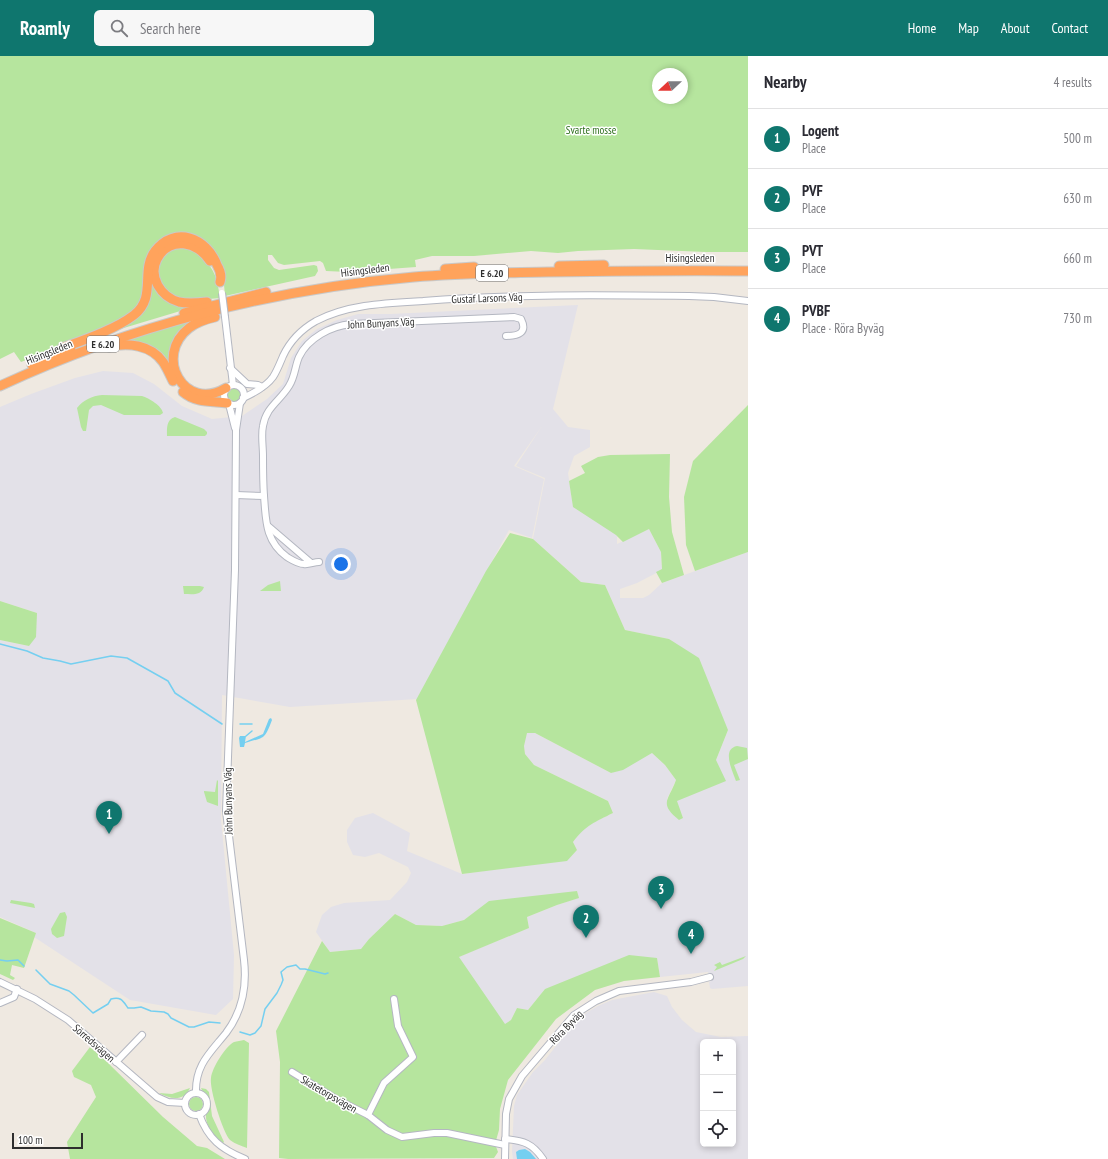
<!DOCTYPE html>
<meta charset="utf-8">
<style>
body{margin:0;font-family:"PT Sans Narrow",sans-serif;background:#f7f7f7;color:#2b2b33}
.controls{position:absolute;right:12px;bottom:12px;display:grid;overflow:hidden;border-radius:6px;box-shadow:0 2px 6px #0003}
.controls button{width:36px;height:36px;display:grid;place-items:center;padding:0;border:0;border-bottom:1px solid #e1e1e2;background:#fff;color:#2b2b33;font:20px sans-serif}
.compass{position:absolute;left:652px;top:12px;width:36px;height:36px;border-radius:50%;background:#fff;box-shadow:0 2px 6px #0003;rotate:248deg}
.scale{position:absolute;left:12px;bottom:10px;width:71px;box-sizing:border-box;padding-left:4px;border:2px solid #2e2e2e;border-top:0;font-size:11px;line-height:14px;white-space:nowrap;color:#2e2e2e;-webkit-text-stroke:3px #fff;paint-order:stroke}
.you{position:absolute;left:341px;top:508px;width:14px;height:14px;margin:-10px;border:3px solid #fff;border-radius:50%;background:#1a73e8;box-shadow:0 0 0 6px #1a73e833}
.badge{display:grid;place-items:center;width:26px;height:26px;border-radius:50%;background:#0f766e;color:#fff;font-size:13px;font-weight:700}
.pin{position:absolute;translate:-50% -33px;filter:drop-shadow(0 1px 2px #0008)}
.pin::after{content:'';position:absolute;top:21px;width:14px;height:12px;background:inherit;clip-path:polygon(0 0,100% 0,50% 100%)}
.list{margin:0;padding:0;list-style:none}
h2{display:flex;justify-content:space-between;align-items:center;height:52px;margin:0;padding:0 16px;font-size:17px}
h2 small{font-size:13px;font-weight:400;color:#7c7c81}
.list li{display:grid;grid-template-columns:26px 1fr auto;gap:12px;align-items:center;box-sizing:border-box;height:60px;padding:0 16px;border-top:1px solid #e1e1e2}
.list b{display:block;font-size:15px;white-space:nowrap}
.list p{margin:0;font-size:13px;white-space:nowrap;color:#7c7c81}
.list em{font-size:13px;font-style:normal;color:#7c7c81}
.icon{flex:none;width:22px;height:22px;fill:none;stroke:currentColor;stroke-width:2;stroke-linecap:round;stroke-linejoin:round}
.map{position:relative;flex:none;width:748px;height:1103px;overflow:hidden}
header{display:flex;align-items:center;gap:24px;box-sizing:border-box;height:56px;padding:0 20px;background:#0f766e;color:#fff}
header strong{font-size:19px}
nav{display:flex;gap:22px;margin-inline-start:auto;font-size:14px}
.search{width:280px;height:36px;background:#f7f7f7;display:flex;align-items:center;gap:10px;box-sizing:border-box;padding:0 14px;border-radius:6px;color:#7c7c81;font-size:15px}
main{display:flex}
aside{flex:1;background:#fff}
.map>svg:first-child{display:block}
.industrial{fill:#e3e1e8;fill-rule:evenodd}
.green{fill:#b6e59e;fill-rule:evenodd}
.water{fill:#75cff0}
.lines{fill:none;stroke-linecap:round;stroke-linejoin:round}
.stream{stroke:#75cff0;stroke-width:1.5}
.minor-casing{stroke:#b4b7c1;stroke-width:8}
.highway-casing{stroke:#c9c9c9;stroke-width:11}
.minor{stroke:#fff;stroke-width:6}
.highway{stroke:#ffa35c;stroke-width:9}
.minor-bridge-casing{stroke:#b4b7c1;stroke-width:8;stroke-linecap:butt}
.minor-bridge{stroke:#fff;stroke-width:6}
.labels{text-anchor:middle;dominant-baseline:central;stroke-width:3;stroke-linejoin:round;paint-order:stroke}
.shield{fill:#fff;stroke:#6d6d6d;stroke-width:1}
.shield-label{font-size:10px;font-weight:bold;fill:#2e2e2e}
.park-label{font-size:11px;fill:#2c6e1b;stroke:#fff}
.street-label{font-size:11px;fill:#2e2e2e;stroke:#fff}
</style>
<header>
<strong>Roamly</strong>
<div class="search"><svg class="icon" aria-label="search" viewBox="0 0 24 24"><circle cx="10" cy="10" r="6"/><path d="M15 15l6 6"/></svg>Search here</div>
<nav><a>Home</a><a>Map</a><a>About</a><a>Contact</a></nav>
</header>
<main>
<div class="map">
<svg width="748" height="1103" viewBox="0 0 748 1103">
<rect width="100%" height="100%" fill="#efe9e1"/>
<g class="industrial">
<polygon points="578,249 553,353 568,371 590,374 590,391 574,400 568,417 573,450 617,479 617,488 649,473 661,496 662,514 637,527 620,533 620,542 643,542 649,539 662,527 748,496 748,930 712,933 710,932 709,926 711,925 708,916 660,921 657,902 545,933 528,954 517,952 511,964 505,969 458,901 529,872 527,861 557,849 578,842 577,835 475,856 464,864 442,870 416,869 395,858 369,883 361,893 330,896 316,876 322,859 331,851 344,847 390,844 407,826 411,817 408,811 379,797 365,801 353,799 347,786 347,774 355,762 373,757 410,777 407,795 462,818 567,804 577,794 573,786 582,774 592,767 613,757 608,745 534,709 525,698 524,690 526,677 535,677 611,717 652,697 665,709 676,724 667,743 683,762 676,745 716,704 728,674 669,583 625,574 605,529 581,526 533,483 545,422 516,410 542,370 514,410 544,423 532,482 509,474 417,643 290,651 222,639 221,764 234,899 233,943 216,959 130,944 34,881 36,877 0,861 0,584 29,590 37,557 0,545 0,351 31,338 75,322 103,315 133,317 154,328 182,350 212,363 242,360 267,343 283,328 291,302 302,285 317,273 337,264 358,258 391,258"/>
<path d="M 654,936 L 667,940 L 672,951 L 682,964 L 696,976 L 721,981 L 748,980 L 748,1103 L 513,1103 L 512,1096 L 514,1050 L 517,1039 L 533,1016 L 545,1004 L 571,971 L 586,957 L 598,950 L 612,944 ZM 703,986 L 733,986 L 733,1088 L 703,1088 Z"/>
</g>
<g class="green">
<path d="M 0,0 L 748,0 L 748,196 L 706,196 L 634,193 L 578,195 L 558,197 L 531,195 L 474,200 L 432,200 L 415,204 L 416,211 L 348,216 L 326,215 L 323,207 L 320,205 L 284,209 L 278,207 L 272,199 L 268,199 L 268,204 L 274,212 L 279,214 L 314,209 L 317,210 L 318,215 L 315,220 L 225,240 L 223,217 L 173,180 L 142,243 L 132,258 L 97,276 L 21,306 L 14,296 L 0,303 ZM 658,18 L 682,18 L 682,42 L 658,42 Z"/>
<path d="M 188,191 C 211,209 216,212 220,242 L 198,244 L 170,240 L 157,224 L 159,204 L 169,193 Z"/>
<polygon points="150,215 157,233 197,250 107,277 138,259"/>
<path d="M 199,262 L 192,267 L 170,307 C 168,305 166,302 164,299 C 153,286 135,286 119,285 Z"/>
<circle cx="234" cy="339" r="7"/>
<path d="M 102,339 L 142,340 C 149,342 162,350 163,357 L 160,359 L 124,359 L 101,349 L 93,350 L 89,354 L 86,375 L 83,375 L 81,371 L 77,352 C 83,344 92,340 102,339 Z"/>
<polygon points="748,349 748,496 695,515 686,489 684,441 693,405"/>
<path d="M 175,361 L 204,373 L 207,376 L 207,378 L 205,380 L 167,380 C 167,372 166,364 175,361 Z"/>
<polygon points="670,398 669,441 672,476 684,519 662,527 656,516 662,513 661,496 649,473 623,486 616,479 573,451 569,425 585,417 581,410 598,401 610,399"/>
<path d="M 510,477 L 533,483 L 581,526 L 605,529 L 625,574 L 669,583 L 699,602 L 728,674 L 716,704 L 726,725 L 677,745 L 683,762 L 679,764 C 658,747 669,744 676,724 L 665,709 L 652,697 L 623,714 L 611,717 L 535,677 L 527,677 L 524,690 L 525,698 L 534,709 L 608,745 L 613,757 C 595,766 586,769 573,786 L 577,794 L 567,805 L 462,818 L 416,644 L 486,515 Z"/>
<polygon points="280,525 281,535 260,535 268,529"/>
<path d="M 183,530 L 200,530 L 204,531 C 201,540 192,538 184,538 Z"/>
<polygon points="0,545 37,557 36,581 29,590 0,584"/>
<path d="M 737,690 L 747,692 L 748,703 L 734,709 L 740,724 L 736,725 C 733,716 721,693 737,690 Z"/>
<polygon points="217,724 218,725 218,750 207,746 204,736 204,735 215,736"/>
<polygon points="577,835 579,842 557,849 527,861 529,872 459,901 505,968 511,964 517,952 528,954 545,933 629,899 657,902 660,921 624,925 595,934 556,963 508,1024 500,1053 499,1074 495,1088 498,1096 494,1102 288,1103 279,1102 280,1006 276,975 322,885 330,896 361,893 369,883 395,858 416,869 442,870 464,864 489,845"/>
<polygon points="11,844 31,847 34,848 35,852 10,847"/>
<polygon points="65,856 67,861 64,880 57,882 52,878 51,873 60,857"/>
<polygon points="0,862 36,877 24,912 12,909 10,919 15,922 13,924 0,918"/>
<polygon points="746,900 743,903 714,915 717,911 714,909 720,906 722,909"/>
<path d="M 244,984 L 249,987 L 247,1092 C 242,1090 235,1088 230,1084 C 223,1077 209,1032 211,1022 C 212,1012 225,991 234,986 C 237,985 241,985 244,984 Z"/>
<polygon points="90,991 108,1007 163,1061 197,1090 207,1092 225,1103 70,1103 67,1086 96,1041 91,1029 74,1021 72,1015"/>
<path d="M 190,1032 C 184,1046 170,1043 159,1037 L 172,1038 Z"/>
<path d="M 201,1032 L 206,1033 L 209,1036 L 212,1060 L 224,1086 L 223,1087 C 214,1081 205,1070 206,1058 C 207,1054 210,1050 209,1046 C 208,1040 203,1037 201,1032 Z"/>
<circle cx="196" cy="1048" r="7"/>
</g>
<g class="water">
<path d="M 269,663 L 271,662 L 272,664 C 264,685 264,681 245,687 L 244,691 L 240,691 L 239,682 L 240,680 L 246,680 L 245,686 L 263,678 Z"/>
<polygon points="525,1093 530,1096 536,1103 517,1103 516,1096 519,1094"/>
</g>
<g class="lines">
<g class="stream">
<polyline points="0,588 27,595 43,602 60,605 71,608 111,600 127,602 168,625 175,637 222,668"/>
<polyline points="240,668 252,668"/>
<polyline points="246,680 252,675"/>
<polyline points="0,904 7,905 18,904 24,910"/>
<path d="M 36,914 L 50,928 L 69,935 L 74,939 L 93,957 L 108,948 L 111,943 C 121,940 123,945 128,952 L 134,952 L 141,951 L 151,955 L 164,956 L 168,958 L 171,962 L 189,971 L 194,971 L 209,966 L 220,967"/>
<polyline points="240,976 250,979 255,977 261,970 265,953 277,937 281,929 283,924 281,916 287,911 296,909 300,913 305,913 325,918 328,917"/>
</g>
<defs>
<g id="minor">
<polyline points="225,261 233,329"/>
<polyline points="230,312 247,328 258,329 262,331"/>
<circle cx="234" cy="339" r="10"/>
<path d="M 243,342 C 254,337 266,331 273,321 C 277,315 280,307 283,300 C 290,285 302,273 316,265 C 348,248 388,247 423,245 C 511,238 601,239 689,240 L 714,241 L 748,245"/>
<polyline points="229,348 235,372"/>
<path d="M 236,439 L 264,440 C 266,464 265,485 287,501 C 292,504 298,508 304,508 C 308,509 314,506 319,506"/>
<path d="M 264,440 C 263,426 263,413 263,400 C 263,390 261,379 263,370 C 266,351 280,345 289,330 C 295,321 295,310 299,301 C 308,282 331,270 351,268 L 514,261 L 521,263 C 528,277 518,280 506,280"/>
<polyline points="268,470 310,506"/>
<polyline points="0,926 35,943 68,964 157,1041 168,1046 185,1047"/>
<polyline points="394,943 398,970 413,1001 384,1027 368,1059 387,1074 402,1081 434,1077 447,1077 505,1089"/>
<polyline points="0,947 14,941 17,933"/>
<polyline points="116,1006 142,979"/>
<polyline points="292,1016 336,1043 368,1059"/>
<path d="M 196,1037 C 195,1009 210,997 226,977 C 242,956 247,930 244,904 L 226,755 L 235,514 L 236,374 L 240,347"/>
<circle cx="196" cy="1048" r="11"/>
<path d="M 199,1058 C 208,1083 221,1093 245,1103"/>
<path d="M 505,1083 C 524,1085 532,1087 543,1103"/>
<polyline points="505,1103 506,1058 509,1043 522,1020 574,959 596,945 619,935 691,926 710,921"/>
</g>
<g id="highway">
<polyline points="559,210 604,209"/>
<polyline points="445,213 474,211"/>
<path d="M 207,246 C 198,247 188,248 179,246 C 161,241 148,221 157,203 C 170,179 198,186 210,205"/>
<polyline points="184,257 266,236"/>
<path d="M 215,261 C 206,263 197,266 189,272 C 153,300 184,357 226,332"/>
<path d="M 109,291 C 128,286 151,289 163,306 C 167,312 170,319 173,325"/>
<path d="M 62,292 C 84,284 116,273 134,259 C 157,241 140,215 155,195 C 175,169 207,182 217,209 C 220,214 222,220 220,226"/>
<polyline points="32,309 71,294"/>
<path d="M 0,330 C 129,270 273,233 414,221 C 459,217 504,217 548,216 C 615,215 681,214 748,215"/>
<path d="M 183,336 C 196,347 211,345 227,347"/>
</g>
</defs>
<use href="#minor" class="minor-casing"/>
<use href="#highway" class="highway-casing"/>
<use href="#minor" class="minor"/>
<use href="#highway" class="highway"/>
<defs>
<polyline id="minor-bridge" points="222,237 225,261"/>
</defs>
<use href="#minor-bridge" class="minor-bridge-casing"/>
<use href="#minor-bridge" class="minor-bridge"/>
</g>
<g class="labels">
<g class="shield">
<rect x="476" y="209" width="32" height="16" rx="3"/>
<rect x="87" y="280" width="32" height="16" rx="3"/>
</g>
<g class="shield-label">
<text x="492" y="217">E 6.20</text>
<text x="103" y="288">E 6.20</text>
</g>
<g class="park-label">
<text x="591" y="74">Svarte mosse</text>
</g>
<g class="street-label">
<text x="690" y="202">Hisingsleden</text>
<text transform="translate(365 214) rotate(-7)">Hisingsleden</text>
<text transform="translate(487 242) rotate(-2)">Gustaf Larsons Väg</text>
<text transform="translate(381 267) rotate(-3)">John Bunyans Väg</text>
<text transform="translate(49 296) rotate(-22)">Hisingsleden</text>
<text transform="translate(228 745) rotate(-91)">John Bunyans Väg</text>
<text transform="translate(566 971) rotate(-46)">Röra Byväg</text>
<text transform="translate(94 987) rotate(41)">Sörredsvägen</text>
<text transform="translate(329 1038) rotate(30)">Skatetorpsvägen</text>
</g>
</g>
</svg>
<div class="controls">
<button>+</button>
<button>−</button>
<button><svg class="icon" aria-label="locate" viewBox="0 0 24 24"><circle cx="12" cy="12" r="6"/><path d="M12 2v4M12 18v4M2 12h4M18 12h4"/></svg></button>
</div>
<svg class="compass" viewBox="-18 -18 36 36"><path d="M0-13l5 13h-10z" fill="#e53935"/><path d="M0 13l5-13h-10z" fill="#7c7c81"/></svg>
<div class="scale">100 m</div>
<div class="you"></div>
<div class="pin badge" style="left:109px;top:778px">1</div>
<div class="pin badge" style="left:586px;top:882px">2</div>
<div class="pin badge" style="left:661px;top:853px">3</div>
<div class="pin badge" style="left:691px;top:898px">4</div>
</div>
<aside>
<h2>Nearby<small>4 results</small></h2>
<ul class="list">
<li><span class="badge">1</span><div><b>Logent</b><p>Place</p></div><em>500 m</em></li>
<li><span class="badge">2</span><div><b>PVF</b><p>Place</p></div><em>630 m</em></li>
<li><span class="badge">3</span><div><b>PVT</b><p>Place</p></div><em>660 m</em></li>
<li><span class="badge">4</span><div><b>PVBF</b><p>Place · Röra Byväg</p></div><em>730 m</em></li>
</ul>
</aside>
</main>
